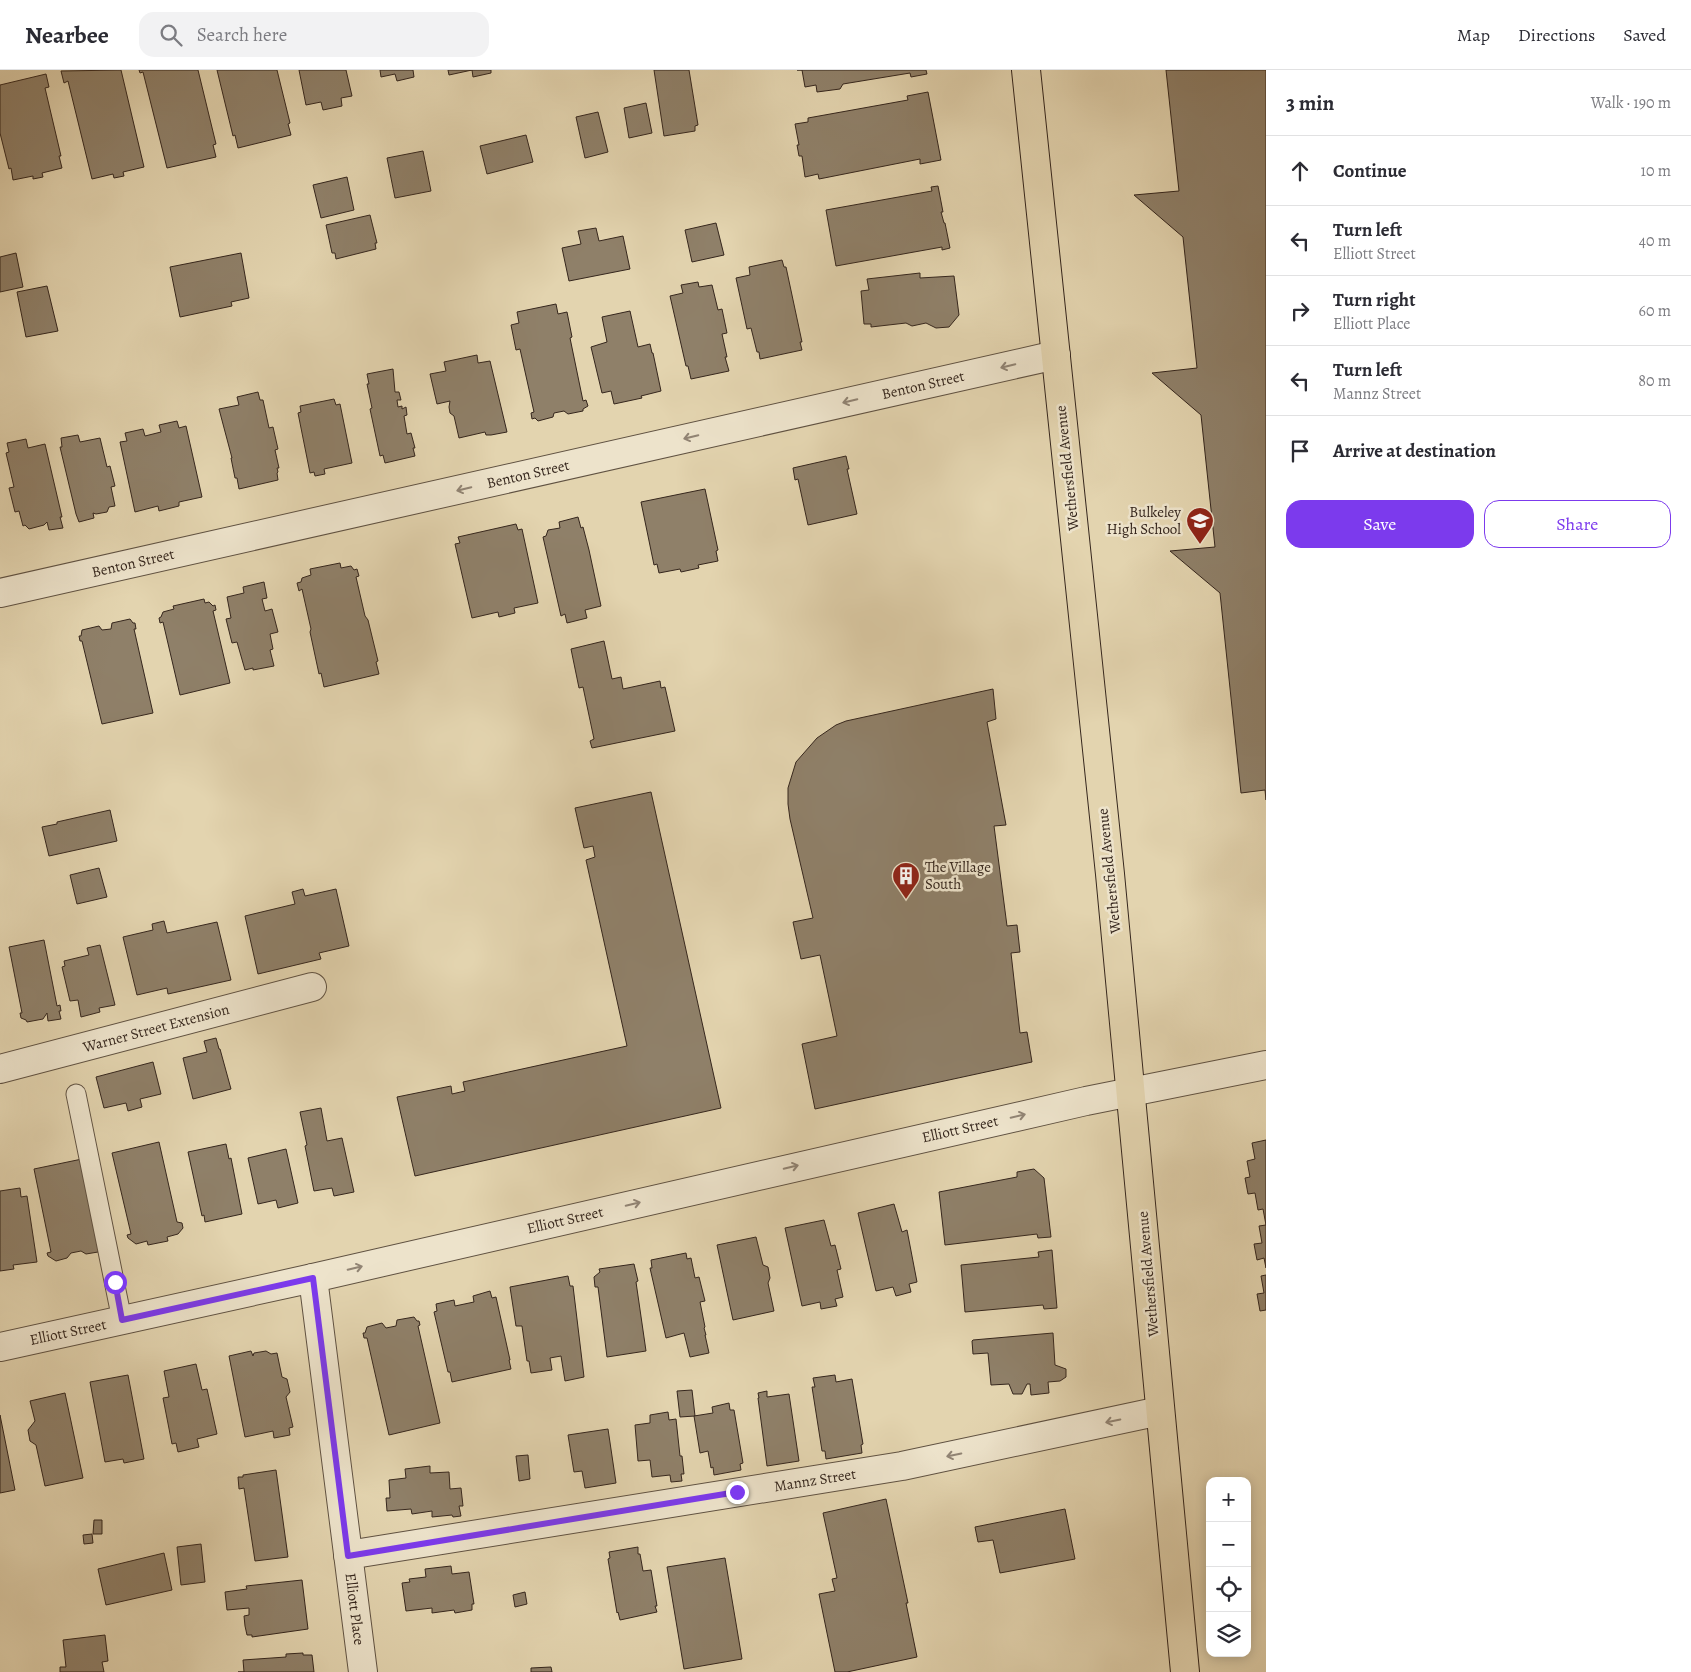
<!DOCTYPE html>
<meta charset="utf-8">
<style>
body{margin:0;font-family:Alegreya,serif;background:#f2f2f3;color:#2b2b33}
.controls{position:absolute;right:15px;bottom:15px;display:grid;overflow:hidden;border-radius:10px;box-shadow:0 2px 12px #0003}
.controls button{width:45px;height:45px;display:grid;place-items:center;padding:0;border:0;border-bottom:1px solid #e1e1e2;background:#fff;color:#2b2b33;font:25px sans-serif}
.stop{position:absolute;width:15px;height:15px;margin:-11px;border:4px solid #7c3aed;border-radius:50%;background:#fff}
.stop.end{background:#7c3aed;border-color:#fff;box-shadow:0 1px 5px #0008}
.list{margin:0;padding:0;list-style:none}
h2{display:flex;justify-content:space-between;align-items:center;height:65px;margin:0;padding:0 20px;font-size:21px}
h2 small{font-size:16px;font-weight:400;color:#7c7c81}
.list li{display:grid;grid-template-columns:32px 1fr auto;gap:15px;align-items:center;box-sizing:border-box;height:70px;padding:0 20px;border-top:1px solid #e1e1e2}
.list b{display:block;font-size:19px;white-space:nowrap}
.list p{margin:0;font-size:16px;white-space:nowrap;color:#7c7c81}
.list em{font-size:16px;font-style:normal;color:#7c7c81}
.actions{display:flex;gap:10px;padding:15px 20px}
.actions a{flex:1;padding:11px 0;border:1px solid #7c3aed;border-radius:15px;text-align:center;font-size:18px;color:#7c3aed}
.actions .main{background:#7c3aed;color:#fff}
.icon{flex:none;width:28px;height:28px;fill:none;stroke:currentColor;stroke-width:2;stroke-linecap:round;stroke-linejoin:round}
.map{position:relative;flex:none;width:1266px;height:1602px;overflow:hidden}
header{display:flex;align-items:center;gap:30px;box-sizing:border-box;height:70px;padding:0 25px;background:#fff;border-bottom:1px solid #e1e1e2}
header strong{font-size:24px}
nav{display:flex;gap:28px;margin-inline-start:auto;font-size:18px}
.search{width:350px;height:45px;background:#f2f2f3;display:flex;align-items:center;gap:12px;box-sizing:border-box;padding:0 18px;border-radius:15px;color:#7c7c81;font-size:19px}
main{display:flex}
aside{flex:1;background:#fff}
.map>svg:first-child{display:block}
.building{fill:#8f8069;stroke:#35261d}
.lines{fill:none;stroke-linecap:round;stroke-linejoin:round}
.lane-casing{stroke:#605242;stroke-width:21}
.street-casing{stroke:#605242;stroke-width:30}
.primary-casing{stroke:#35261d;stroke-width:30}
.lane{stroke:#ede3cb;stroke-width:19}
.street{stroke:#ede3cb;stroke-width:28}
.primary{stroke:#e3d4af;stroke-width:28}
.oneway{stroke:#918474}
.route{stroke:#7c3aed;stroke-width:6}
.labels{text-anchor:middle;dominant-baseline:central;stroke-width:5;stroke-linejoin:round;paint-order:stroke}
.street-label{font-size:15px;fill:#35261d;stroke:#ede3cb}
.poi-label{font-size:15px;fill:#35261d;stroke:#ede3cb;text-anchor:end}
</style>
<header>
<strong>Nearbee</strong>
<div class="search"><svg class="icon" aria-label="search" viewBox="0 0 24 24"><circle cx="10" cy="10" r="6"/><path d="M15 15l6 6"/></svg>Search here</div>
<nav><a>Map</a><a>Directions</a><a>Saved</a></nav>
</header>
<main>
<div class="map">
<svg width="1266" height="1602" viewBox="0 0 1266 1602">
<rect width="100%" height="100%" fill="#e3d4af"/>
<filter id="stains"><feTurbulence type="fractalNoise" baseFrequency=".004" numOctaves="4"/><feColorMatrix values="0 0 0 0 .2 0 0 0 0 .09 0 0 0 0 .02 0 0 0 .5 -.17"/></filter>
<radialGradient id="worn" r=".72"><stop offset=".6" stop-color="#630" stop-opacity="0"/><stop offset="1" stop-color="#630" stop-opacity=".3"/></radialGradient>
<g class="building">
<polygon points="121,0 144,97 123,102 124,106 114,108 113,104 92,109 68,11 64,13 61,1"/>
<polygon points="139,0 198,0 216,74 213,75 216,87 167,98 143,2 140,3"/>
<polygon points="217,0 277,0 290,53 288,54 291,65 238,78 235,65 233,66"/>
<polygon points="299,0 346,0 352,26 341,28 342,36 323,40 321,32 306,35"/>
<polygon points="380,0 413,0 414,7 397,11 395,4 381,7"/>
<polygon points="448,0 491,0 491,3 473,7 472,0 449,5"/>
<polygon points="654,0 689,0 698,55 695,56 695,61 664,66"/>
<polygon points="797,0 926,0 927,4 911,7 910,3 843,14 840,19 817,22 816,15 805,17 802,0"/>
<polygon points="1166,0 1266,0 1266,730 1265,720 1241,723 1220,523 1170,481 1215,477 1201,345 1152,303 1197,298 1183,167 1134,125 1179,121"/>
<polygon points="46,4 49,17 45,18 61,86 59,86 62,98 42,103 43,107 33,109 33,106 13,110 11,98 9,99 0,63 0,15"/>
<polygon points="928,22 941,90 920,94 920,89 819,109 818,104 805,107 802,86 799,86 797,75 799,75 795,54 808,52 808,48 908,30 907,26"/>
<polygon points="646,33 652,63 629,68 624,38"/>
<polygon points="598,42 608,82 585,88 576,47"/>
<polygon points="526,65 533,92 487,104 480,76"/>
<polygon points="423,81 431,121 395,128 387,88"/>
<polygon points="347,107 354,140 321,148 313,115"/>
<polygon points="938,116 943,142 941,142 944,153 945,153 950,178 942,180 942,177 836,196 826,140 932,121 931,117"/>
<polygon points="370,145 377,173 375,173 376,179 336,189 335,183 332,183 326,155"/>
<polygon points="716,153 724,185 692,192 685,160"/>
<polygon points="596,158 599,171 623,166 630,199 569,211 562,178 581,174 578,161"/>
<polygon points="16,183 23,217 0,222 0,187"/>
<polygon points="241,183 249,228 231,232 232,236 180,247 170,197"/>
<polygon points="782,190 784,197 786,197 802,272 800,272 802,280 760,289 759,282 757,282 751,258 747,259 736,208 750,205 749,197"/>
<polygon points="920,203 920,208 954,206 959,245 949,257 936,258 926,253 912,256 906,253 871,257 871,254 864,254 861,221 869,220 867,209"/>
<polygon points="698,212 699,217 712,215 718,240 722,239 727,263 722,264 727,287 725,287 729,301 691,309 688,296 686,296 670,226 683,223 681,215"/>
<polygon points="47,216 58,261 26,267 17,222"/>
<polygon points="556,234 558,244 567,242 572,267 570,268 583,331 586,330 588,336 583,339 583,341 568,344 564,341 554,343 553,347 538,351 535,348 532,349 531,343 534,342 520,279 516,280 511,255 519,253 517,242"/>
<polygon points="630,241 638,277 650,274 652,283 653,283 661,321 641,326 642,328 614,334 611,321 602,323 591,277 607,272 602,247"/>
<polygon points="477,285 478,293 490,291 507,362 491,365 486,365 485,362 459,368 454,346 450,343 449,337 450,331 437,334 430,304 446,301 444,292"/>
<polygon points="393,299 395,322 399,322 401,330 397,330 398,337 402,336 402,339 406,337 407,345 404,346 407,364 411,363 415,378 413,378 415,386 385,393 383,385 380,386 370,339 372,338 367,314 369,314 367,304"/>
<polygon points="258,322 260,330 263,330 269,358 273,357 278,379 275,380 279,398 277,398 278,402 277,403 278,410 239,419 237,408 235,408 231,388 232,388 219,339 239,335 237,327"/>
<polygon points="334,329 336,335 340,334 352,393 324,399 325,404 315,406 314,402 310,403 298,343 301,342 300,336"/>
<polygon points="177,351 179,358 186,356 202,427 179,432 179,436 159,441 158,436 135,442 120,372 127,371 125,363 143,359 145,366 161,362 159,355"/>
<polygon points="78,365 80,372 100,368 107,397 110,396 115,416 111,417 115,436 109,437 107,442 96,444 93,443 94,448 79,452 76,444 60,377 62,377 61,368"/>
<polygon points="26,369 28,378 45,374 62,447 60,447 63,458 49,460 47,452 44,455 29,459 25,455 23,456 19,441 15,442 9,418 14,417 6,383 9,382 7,373"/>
<polygon points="846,386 849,399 847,399 857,444 808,455 798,409 795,410 793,398"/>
<polygon points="705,419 718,480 716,481 718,491 698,495 699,498 681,502 680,499 659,503 657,494 654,495 641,432"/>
<polygon points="578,447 581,458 583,457 589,480 601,536 585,540 587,548 567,553 565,544 561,546 543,467 546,466 548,460 560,458 559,452"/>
<polygon points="516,454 518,460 522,459 538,533 514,538 515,543 499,547 498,542 472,548 455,474 460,473 458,467"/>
<polygon points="340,493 341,498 351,496 354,500 357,499 359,506 356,507 365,546 368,550 378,591 376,592 379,604 324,617 321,603 319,604 310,562 311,559 302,519 299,521 297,513 301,512 302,508 311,505 310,499"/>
<polygon points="264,512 267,528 262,529 265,541 272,539 278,562 270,564 273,579 270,580 274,596 253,600 253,598 245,600 237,572 232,573 226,549 231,548 227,527 244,523 243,517"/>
<polygon points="204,529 205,533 209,532 213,536 215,535 216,540 213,541 230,613 180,625 163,552 160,553 159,548 161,547 163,542 174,539 173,536"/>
<polygon points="130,549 133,553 135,553 136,559 134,559 153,643 102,654 82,571 80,571 79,566 81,566 82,560 99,556 102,560 111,559 112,553"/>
<polygon points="604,571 612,609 621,607 623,619 660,611 661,618 665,617 675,661 592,678 590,671 594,669 583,617 579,618 571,579"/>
<polygon points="993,619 996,649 987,652 1006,755 994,756 1007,856 1017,855 1020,882 1011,883 1020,963 1027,962 1032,992 815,1039 802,974 837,966 820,885 801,889 793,852 813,848 790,749 788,734 788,718 796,692 817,668 836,655 846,651"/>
<polygon points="651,722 721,1038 415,1106 397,1027 451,1016 452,1024 465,1021 463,1012 627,976 586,790 595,787 593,776 584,778 575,738"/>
<polygon points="110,740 117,771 49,786 42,757 57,754 57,752"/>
<polygon points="99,798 107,827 77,834 70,805"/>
<polygon points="303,819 305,826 336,819 349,876 319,883 321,889 258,904 245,846 295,834 292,822"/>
<polygon points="164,851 167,863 217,852 231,910 168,924 167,918 137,925 123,867 153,860 152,854"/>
<polygon points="44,870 57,936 60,935 61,941 59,941 61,949 48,951 47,943 43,949 27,952 26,950 21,948 20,943 22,943 9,877"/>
<polygon points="100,875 115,935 99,938 100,942 81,947 78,930 70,931 62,897 65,896 64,891 89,885 87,878"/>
<polygon points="216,968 219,979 220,979 231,1019 193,1029 183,988 207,982 204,971"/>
<polygon points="153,992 161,1024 140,1029 142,1037 128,1041 126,1033 104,1038 96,1007"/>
<polygon points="321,1038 327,1071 342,1068 354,1122 334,1126 332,1118 314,1121 305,1076 307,1075 300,1042"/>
<polygon points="1266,1070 1266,1198 1264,1188 1257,1190 1254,1174 1262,1173 1259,1156 1266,1155 1263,1139 1258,1140 1255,1123 1248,1124 1245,1108 1250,1107 1247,1091 1255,1089 1252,1073"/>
<polygon points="159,1072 177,1152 182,1153 183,1158 178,1164 167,1167 168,1171 148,1175 147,1171 136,1174 128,1168 127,1165 131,1164 112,1083"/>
<polygon points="226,1074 229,1089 231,1088 242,1144 205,1152 204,1145 202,1146 188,1082"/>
<polygon points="286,1079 298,1133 278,1138 276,1130 258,1134 248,1088"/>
<polygon points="82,1089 103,1175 98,1182 86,1184 81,1181 71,1183 67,1188 56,1191 48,1186 47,1183 51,1182 34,1099"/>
<polygon points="1034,1099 1044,1108 1051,1167 1038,1168 1037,1164 945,1175 939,1122 1017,1107 1017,1102"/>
<polygon points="20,1118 21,1127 27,1126 37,1192 13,1195 14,1199 0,1201 0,1121"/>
<polygon points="894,1134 902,1162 907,1160 917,1212 909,1214 911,1222 896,1226 893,1217 876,1221 858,1143"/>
<polygon points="824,1150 831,1176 835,1175 841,1199 837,1200 843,1227 835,1229 837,1236 821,1239 820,1232 802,1236 785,1158"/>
<polygon points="756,1167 763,1195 768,1197 770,1208 768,1213 774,1241 733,1250 717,1175"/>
<polygon points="1052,1180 1057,1238 1044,1239 1043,1235 965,1242 961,1195 1039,1187 1038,1182"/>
<polygon points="686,1183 687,1189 691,1188 695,1208 699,1207 705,1231 700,1232 705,1257 704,1258 706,1265 705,1265 709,1283 690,1287 684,1263 666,1268 650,1198 652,1198 651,1190"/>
<polygon points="634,1194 638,1211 636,1212 646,1281 607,1287 598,1217 595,1217 594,1207 600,1202 599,1199"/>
<polygon points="1266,1205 1266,1240 1260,1241 1257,1224 1264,1223 1261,1206"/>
<polygon points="568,1206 570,1216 573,1216 584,1307 565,1311 561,1286 550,1288 552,1300 531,1303 529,1291 527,1291 522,1256 516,1256 510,1217"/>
<polygon points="490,1221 492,1228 496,1227 510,1290 509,1290 511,1299 452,1312 450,1302 448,1302 434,1242 437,1241 436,1234 454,1230 455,1236 474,1232 473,1226"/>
<polygon points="414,1247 417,1251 419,1251 420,1255 418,1256 440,1353 389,1365 367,1268 364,1268 363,1263 365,1263 367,1257 382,1253 386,1258 396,1256 397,1250"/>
<polygon points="1053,1263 1055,1295 1066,1299 1066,1307 1060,1311 1048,1312 1049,1323 1031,1325 1030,1314 1027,1314 1022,1324 1013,1324 1009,1314 991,1315 988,1283 973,1284 972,1271 973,1270"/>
<polygon points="251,1281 253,1286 254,1283 266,1281 271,1284 277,1283 282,1307 287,1309 290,1322 286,1327 293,1357 289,1358 290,1365 274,1368 273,1361 245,1367 229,1286"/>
<polygon points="196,1294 202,1320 207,1319 217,1364 197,1369 199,1377 178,1382 176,1373 172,1374 163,1328 169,1327 164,1301"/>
<polygon points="128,1305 144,1389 124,1393 123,1389 105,1392 90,1312"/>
<polygon points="835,1305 836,1312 852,1309 863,1374 861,1375 862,1383 826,1389 825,1381 822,1381 812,1317 815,1317 813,1308"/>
<polygon points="692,1320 695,1346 680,1347 677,1321"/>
<polygon points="767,1321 767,1327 789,1324 799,1391 767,1396 758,1328 759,1328 758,1323"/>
<polygon points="65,1323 83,1408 45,1416 36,1375 30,1371 28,1360 35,1351 30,1331"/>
<polygon points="729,1333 730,1340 734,1340 743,1393 740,1394 741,1400 714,1405 713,1397 711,1398 708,1381 700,1383 694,1346 713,1343 712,1337"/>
<polygon points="668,1342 669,1350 676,1349 680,1386 682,1386 684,1404 681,1404 682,1411 671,1412 670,1405 652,1407 650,1390 638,1391 635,1355 650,1353 650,1345"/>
<polygon points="0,1345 15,1420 0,1423"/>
<polygon points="608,1359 616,1413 585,1418 582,1401 574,1402 568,1365"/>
<polygon points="528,1385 530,1409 519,1411 516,1386"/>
<polygon points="430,1396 430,1403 449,1402 450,1419 461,1418 463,1436 459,1436 461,1446 453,1447 452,1445 432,1447 432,1441 412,1444 411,1439 387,1441 386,1428 390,1428 389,1410 406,1408 405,1399"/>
<polygon points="276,1400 288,1487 255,1491 244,1418 239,1419 238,1407 243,1407 243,1405"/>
<polygon points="886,1429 908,1533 906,1533 917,1587 847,1602 835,1602 819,1524 835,1521 832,1509 837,1508 823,1443"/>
<polygon points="1065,1439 1075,1489 1000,1503 993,1470 978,1472 975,1457"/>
<polygon points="94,1450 102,1450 102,1464 93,1464"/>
<polygon points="92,1464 93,1473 84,1474 83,1465"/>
<polygon points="201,1474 205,1512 181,1515 177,1477"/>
<polygon points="638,1477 638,1484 640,1484 643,1501 651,1500 657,1536 655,1536 657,1542 620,1550 618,1542 617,1543 608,1489 610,1488 609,1482"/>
<polygon points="164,1483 172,1520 106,1535 98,1499"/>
<polygon points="725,1488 742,1589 684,1599 667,1497"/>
<polygon points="451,1496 452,1504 469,1502 474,1534 472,1534 472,1540 455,1543 454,1540 432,1543 432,1538 406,1541 402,1513 410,1512 409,1509 426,1507 425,1499"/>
<polygon points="302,1510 308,1559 252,1567 252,1565 247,1565 245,1556 244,1546 249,1545 249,1538 227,1540 225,1522 247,1519 246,1516"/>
<polygon points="525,1522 527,1534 515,1537 513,1525"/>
<polygon points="105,1565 108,1591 102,1592 104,1602 60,1602 60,1597 66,1597 63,1570"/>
<polygon points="303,1583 303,1585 312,1585 314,1602 238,1602 244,1602 243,1590 286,1587 286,1584"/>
<polygon points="551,1597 552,1602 531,1602 531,1598"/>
</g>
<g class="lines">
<defs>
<polyline id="lane" points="76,1024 122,1250"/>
<g id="street">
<polyline points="0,523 1056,285"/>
<polyline points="0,999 312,917"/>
<polyline points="313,1208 363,1602"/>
<polyline points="0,1277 313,1208 1086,1031 1266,995"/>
<polyline points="348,1485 902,1396 1160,1341"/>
</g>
<polyline id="primary" points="1026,0 1110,804 1185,1602"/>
</defs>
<use href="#lane" class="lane-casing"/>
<use href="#street" class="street-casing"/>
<use href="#primary" class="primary-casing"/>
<use href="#lane" class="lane"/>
<use href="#street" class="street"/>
<use href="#primary" class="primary"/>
</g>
<defs><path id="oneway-shaft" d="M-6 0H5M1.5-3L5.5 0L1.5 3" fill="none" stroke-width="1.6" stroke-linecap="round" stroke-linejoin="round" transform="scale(1.25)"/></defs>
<g class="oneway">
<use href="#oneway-shaft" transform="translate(1008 296) rotate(167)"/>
<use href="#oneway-shaft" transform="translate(850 331) rotate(167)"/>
<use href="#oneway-shaft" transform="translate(691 367) rotate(167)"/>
<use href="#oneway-shaft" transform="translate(464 419) rotate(167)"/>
<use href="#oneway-shaft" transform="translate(1018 1046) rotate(-13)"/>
<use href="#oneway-shaft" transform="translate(791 1097) rotate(-13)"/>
<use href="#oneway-shaft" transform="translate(633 1134) rotate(-13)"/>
<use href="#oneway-shaft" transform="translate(355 1198) rotate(-13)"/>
<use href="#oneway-shaft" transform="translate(1113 1351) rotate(168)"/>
<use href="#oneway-shaft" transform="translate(954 1385) rotate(168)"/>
</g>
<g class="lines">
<polyline class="route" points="115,1212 122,1250 313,1208 348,1486 737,1422"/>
</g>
<defs>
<symbol id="school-pin" viewBox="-11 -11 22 30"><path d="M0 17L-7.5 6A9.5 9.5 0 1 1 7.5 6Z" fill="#8f2418" stroke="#ede3cb"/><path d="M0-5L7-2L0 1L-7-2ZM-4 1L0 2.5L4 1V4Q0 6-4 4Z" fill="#fff"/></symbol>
<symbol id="building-pin" viewBox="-11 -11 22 30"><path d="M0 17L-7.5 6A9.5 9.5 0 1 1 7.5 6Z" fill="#8f2418" stroke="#ede3cb"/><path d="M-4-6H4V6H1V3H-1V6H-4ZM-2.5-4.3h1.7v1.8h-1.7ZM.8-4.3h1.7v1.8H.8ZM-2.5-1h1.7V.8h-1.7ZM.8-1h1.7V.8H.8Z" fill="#fff"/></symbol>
</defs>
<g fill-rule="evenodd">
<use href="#school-pin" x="1184" y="435" width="32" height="43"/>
<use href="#building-pin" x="890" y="790" width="32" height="43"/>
</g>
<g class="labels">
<g class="street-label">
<text transform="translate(923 315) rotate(-13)">Benton Street</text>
<text transform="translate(1067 398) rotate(-96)">Wethersfield Avenue</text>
<text transform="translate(528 404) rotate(-13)">Benton Street</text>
<text transform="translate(133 493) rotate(-13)">Benton Street</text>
<text transform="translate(1109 801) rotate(-96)">Wethersfield Avenue</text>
<text transform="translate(156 958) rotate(-15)">Warner Street Extension</text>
<text transform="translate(960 1059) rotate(-13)">Elliott Street</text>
<text transform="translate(565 1150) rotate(-13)">Elliott Street</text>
<text transform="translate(1148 1204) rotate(-95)">Wethersfield Avenue</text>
<text transform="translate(68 1262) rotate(-12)">Elliott Street</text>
<text transform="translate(815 1410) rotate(-9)">Mannz Street</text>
<text transform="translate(355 1539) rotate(83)">Elliott Place</text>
</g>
<g class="poi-label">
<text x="1181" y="442">Bulkeley<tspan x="1181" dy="17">High School</tspan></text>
<text x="925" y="797" text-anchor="start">The Village<tspan x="925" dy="17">South</tspan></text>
</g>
</g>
<rect width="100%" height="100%" filter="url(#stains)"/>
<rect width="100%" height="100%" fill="url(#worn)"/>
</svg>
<div class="controls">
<button>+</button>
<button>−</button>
<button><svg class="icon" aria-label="locate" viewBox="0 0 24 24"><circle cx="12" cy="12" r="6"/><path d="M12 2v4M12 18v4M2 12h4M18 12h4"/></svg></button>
<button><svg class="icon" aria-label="layers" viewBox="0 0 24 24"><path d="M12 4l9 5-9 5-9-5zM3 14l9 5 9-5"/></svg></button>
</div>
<div class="stop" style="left:115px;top:1212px"></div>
<div class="stop end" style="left:737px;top:1422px"></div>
</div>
<aside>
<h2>3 min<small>Walk · 190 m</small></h2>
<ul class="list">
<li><svg class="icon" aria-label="ahead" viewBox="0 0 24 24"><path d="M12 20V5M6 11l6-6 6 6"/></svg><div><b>Continue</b></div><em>10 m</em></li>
<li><svg class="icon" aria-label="left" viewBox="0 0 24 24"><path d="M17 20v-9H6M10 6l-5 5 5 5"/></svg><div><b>Turn left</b><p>Elliott Street</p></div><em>40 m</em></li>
<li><svg class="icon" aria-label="right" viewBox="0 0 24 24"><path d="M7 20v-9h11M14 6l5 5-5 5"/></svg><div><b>Turn right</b><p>Elliott Place</p></div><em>60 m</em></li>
<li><svg class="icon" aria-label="left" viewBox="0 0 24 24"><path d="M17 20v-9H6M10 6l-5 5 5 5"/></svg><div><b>Turn left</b><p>Mannz Street</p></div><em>80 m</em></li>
<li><svg class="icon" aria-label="arrive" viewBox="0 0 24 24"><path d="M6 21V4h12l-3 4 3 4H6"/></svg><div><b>Arrive at destination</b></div></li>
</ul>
<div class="actions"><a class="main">Save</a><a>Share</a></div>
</aside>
</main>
